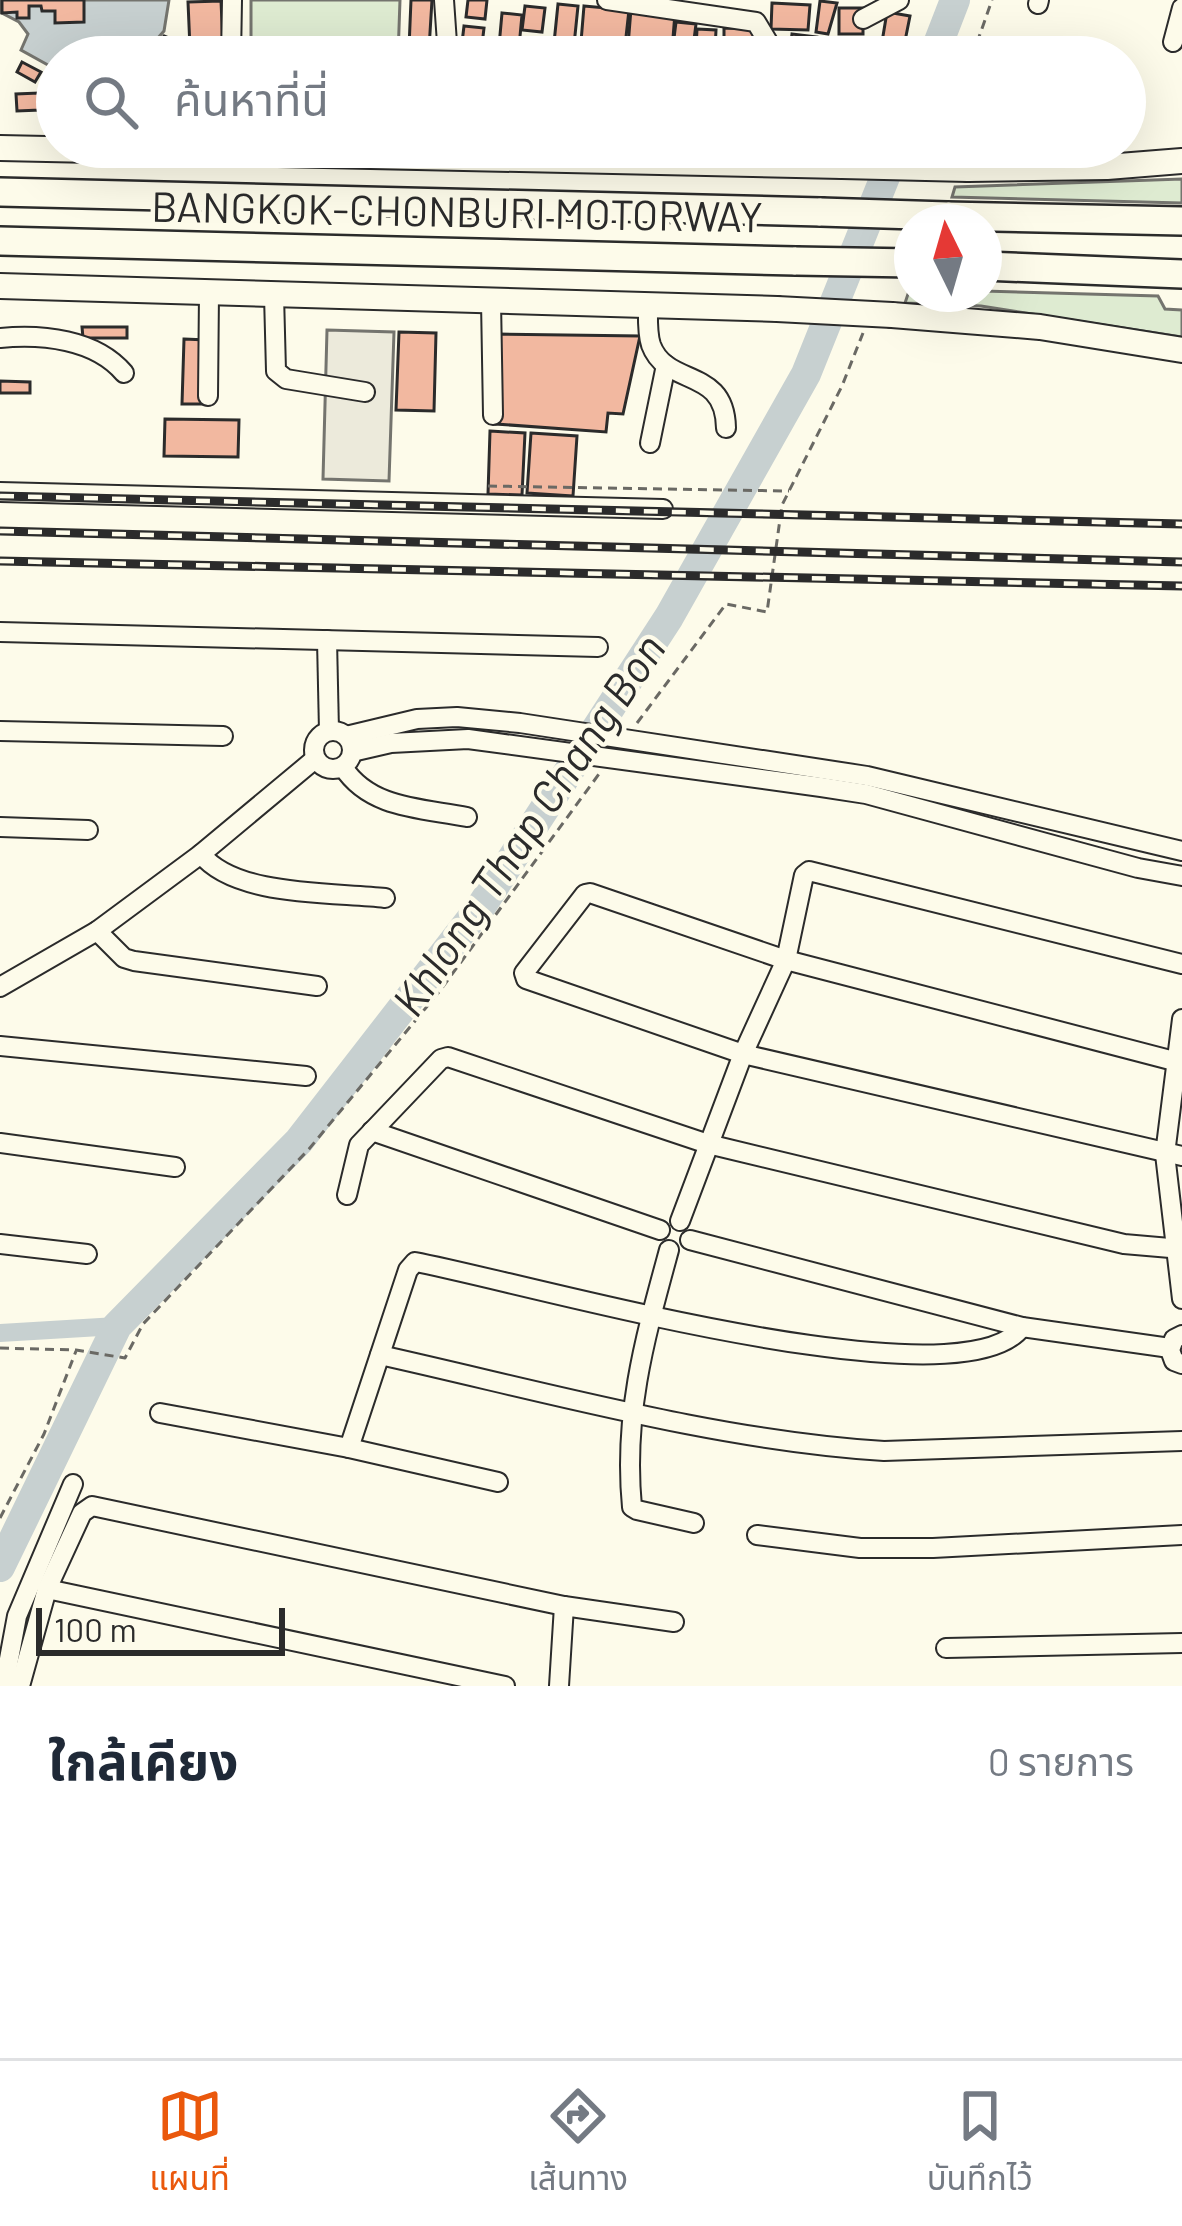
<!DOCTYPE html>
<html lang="th">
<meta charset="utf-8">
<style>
body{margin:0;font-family:Barlow,"Noto Sans Thai",sans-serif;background:#f6f6f7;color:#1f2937}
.compass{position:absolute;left:894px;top:204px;width:108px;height:108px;border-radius:50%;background:#fff;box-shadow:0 12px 48px #0002;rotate:355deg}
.scale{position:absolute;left:36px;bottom:30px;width:249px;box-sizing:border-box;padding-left:12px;border:6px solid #2b2b2b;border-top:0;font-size:33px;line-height:42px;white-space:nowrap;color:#2b2b2b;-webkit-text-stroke:9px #fdfbea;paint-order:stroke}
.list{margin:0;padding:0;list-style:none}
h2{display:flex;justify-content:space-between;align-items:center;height:156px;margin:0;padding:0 48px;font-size:51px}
h2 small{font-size:39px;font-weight:400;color:#747a83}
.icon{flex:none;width:66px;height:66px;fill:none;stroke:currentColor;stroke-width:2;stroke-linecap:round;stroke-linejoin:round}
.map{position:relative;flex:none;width:1182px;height:1686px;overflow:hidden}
.search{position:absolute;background:#fff;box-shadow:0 12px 48px #0002;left:36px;right:36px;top:36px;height:132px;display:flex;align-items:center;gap:30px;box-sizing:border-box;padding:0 42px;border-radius:66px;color:#747a83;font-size:45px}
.sheet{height:372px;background:#fff}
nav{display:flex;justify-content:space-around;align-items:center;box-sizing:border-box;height:168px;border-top:3px solid #e0e1e3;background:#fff;font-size:33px;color:#747a83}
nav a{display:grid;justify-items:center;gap:6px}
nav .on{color:#ea580c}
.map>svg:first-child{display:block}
.green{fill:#deebd1;stroke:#74746e;stroke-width:3}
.parking{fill:#eceadb;stroke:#74746e;stroke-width:3}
.water{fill:#c7d0d0;stroke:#74746e;stroke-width:3}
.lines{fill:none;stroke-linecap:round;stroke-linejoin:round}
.canal{stroke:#c7d0d0;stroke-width:18}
.river{stroke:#c7d0d0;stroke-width:30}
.building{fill:#f2b8a0;stroke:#2b2b2b;stroke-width:3}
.minor-casing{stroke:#2b2b2b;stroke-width:22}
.major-casing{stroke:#2b2b2b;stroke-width:28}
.highway-casing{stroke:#2b2b2b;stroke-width:32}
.path{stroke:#6a6964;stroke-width:3;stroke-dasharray:9 6;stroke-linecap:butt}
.minor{stroke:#fdfbea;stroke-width:18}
.major{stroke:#fdfbea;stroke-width:24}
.highway{stroke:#fdfbea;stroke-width:27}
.rail-casing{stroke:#2b2b2b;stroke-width:9}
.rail{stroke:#fdfbea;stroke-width:4.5;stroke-dasharray:14;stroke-linecap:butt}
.major-bridge-casing{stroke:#2b2b2b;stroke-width:28;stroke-linecap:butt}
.highway-bridge-casing{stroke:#2b2b2b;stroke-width:32;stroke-linecap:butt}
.major-bridge{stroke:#fdfbea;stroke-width:24}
.highway-bridge{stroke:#fdfbea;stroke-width:27}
.labels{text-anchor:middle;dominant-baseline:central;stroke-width:9;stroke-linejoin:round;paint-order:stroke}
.street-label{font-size:42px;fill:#2b2b2b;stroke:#fdfbea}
.water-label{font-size:45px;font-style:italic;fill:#2b2b2b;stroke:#fdfbea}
</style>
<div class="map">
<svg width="1182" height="1686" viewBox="0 0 1182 1686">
<rect width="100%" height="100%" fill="#fdfbea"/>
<g class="green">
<polygon points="251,0 400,0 398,57 251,57"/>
<polygon points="1182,179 1182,203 952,197 955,187"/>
<polygon points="910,288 912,294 984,294 984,291 1158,296 1165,309 1182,310 1182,337 981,306 905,303"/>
</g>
<polygon class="parking" points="327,330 394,332 389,481 323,479"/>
<polygon class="water" points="0,0 169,0 164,31 142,56 57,57 57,70 21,50 28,34 19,22 0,12"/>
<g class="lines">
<polyline class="canal" points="0,1333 117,1326"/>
<g class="river">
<polyline points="933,57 955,0"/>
<polyline points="0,1567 117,1326 299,1141 482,905 669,617 806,374 897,147"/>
</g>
</g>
<g class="building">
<polygon points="2,0 84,0 84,22 55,23 55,11 42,11 41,6 29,6 29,18 17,18 17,12 2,13"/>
<polygon points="411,0 432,0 429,49 409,48"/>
<polygon points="468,0 487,0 485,19 466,17"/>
<polygon points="221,1 223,46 190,48 188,2"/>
<polygon points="820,1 837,3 828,34 816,32"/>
<polygon points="772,3 810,5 808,30 771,29"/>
<polygon points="558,4 578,6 574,45 554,43"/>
<polygon points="525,6 545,8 542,32 522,30"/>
<polygon points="584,6 629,10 625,46 581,42"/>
<rect x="839" y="8" width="24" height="26"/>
<polygon points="631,9 675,13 672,50 628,46"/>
<polygon points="887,12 910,16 904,46 882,42"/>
<polygon points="502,13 522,15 519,47 499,46"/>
<polygon points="676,22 696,24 693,48 673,46"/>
<polygon points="464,26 484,28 481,53 461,51"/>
<polygon points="724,28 758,29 758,43 724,43"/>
<polygon points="697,29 716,30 715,50 696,49"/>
<polygon points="792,34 817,37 815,57 789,57"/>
<polygon points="164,36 171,39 160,56 140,57 154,49"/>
<polygon points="530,38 550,40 548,57 529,57"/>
<polygon points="482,47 502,50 501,57 481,57"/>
<rect x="724" y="47" width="34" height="10"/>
<polygon points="882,48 904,52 903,57 880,57"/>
<polygon points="578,49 708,52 708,57 578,57"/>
<polygon points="22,62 41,72 35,82 17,72"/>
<polygon points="45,74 56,77 54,88 42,86"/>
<polygon points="39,93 40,110 17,111 16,94"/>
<polygon points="82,327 127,327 127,338 83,338"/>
<polygon points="399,332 436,333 434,411 396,410"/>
<polygon points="498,334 640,336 623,414 608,413 606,432 496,424"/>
<polygon points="184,339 206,340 204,404 182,404"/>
<polygon points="0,381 30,382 30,393 0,393"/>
<polygon points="165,419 239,420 238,457 164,456"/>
<polygon points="490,431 525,433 522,495 488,494"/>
<polygon points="531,433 577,436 573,496 527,493"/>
</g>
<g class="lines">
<defs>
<g id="minor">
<polyline points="444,0 447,43"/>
<polyline points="607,0 756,22 768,42 770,57"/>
<polyline points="1038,4 1039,0"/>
<polyline points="863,19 899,0"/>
<polyline points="1173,42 1182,8"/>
<polyline points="231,57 232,0"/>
<polyline points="274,295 276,371 286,379 365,392"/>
<polyline points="491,301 493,415"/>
<path d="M 648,305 C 648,318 647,333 651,345 C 667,388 725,366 726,428"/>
<path d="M 0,338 C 42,334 95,339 124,373"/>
<polyline points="208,396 209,293"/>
<polyline points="650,443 666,365"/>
<polyline points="0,492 663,509"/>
<polyline points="0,632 598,647"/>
<polyline points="327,640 329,731"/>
<circle cx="333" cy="750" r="19"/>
<polyline points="0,731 223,736"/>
<polyline points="346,736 417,719 457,717 520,723 867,776 1182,851"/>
<polyline points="352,752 391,743 468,739 821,787 866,794 1138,868 1182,876"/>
<path d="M 343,767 C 370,809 422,808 467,817"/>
<polyline points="0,827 88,830"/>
<path d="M 201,854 C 235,897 333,892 385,898"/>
<polyline points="97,931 124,958 134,961 317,986"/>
<polyline points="0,987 97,931 201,854 315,759"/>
<polyline points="1182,1019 1165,1154 1182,1299"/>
<polyline points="0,1046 306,1076"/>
<polyline points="1182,1063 786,960 590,893 585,894 524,973 526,979 743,1054 1182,1156"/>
<polyline points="372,1131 660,1230"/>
<polyline points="0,1143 175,1167"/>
<polyline points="347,1195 359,1145 441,1059 448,1057 708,1144 1124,1244 1182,1249"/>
<polyline points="680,1221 743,1054 786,960 804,875 809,871 1182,964"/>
<polyline points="690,1240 1022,1327 1170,1348"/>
<polyline points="0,1244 87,1254"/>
<path d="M 669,1250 C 645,1338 623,1414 632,1507 L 637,1510 L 694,1523"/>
<polyline points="1182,1335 1174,1339 1170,1350 1174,1361 1182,1364"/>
<path d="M 380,1355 C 542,1391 719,1441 884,1451 L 1182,1441"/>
<polyline points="160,1413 349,1448 498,1482"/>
<path d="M 349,1448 L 408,1270 L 415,1262 C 515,1280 961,1410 1022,1327"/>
<polyline points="757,1535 860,1548 933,1548 1182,1535"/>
<polyline points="47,1589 505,1686"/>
<polyline points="946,1648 1182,1643"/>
<polyline points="4,1686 17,1616 73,1484"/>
<polyline points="20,1686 47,1589 82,1513 92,1506 564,1606"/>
<polyline points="559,1686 564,1606 674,1622"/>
</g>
<g id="major">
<polyline points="0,148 842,166"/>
<polyline points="968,169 1107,167 1182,161"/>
<polyline points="0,286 777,309"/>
<polyline points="892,315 1040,327 1182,350"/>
</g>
<g id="highway">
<polyline points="0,192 821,212"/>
<polyline points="947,216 1182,221"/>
<polyline points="0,241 796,261"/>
<polyline points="984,266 1182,274"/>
</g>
</defs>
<use href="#minor" class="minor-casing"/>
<use href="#major" class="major-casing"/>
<use href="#highway" class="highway-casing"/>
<g class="path">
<polyline points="972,57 992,0"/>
<polyline points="488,486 789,491"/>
<polyline points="637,723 726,604 767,612 782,505 842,386 863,333"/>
<polyline points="0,1348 76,1350 125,1358 143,1324 309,1149 439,992 599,774"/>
<polyline points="0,1518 44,1434 76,1351"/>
</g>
<use href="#minor" class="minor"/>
<use href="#major" class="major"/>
<use href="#highway" class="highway"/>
<defs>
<g id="rail">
<polyline points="0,496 1182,524"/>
<polyline points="0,531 1182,562"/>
<polyline points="0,561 1182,586"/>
</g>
</defs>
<use href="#rail" class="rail-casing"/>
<use href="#rail" class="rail"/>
<defs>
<g id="major-bridge">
<polyline points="842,166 968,169"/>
<polyline points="777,309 892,315"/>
</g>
<g id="highway-bridge">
<polyline points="821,212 947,216"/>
<polyline points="796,261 912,263"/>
</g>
</defs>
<use href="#major-bridge" class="major-bridge-casing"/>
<use href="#highway-bridge" class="highway-bridge-casing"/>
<use href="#major-bridge" class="major-bridge"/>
<use href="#highway-bridge" class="highway-bridge"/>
</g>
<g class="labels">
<g class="street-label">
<text transform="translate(457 210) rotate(1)">BANGKOK-CHONBURI MOTORWAY</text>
</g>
<g class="water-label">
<text transform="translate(527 824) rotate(-56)">Khlong Thap Chang Bon</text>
</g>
</g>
</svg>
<svg class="compass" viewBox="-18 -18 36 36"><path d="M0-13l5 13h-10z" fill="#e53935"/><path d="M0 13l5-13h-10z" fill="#747a83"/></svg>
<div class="scale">100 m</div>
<div class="search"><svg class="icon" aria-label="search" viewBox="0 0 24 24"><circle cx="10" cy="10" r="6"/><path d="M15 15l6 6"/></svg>ค้นหาที่นี่</div>
</div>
<section class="sheet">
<h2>ใกล้เคียง<small>0 รายการ</small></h2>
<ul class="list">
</ul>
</section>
<nav>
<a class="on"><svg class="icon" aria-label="map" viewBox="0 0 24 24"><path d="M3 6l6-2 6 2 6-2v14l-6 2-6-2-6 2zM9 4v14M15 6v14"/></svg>แผนที่</a>
<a><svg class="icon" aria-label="directions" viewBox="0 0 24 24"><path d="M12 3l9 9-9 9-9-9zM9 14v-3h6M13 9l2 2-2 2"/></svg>เส้นทาง</a>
<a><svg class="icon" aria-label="saved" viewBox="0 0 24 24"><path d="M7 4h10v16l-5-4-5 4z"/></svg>บันทึกไว้</a>
</nav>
